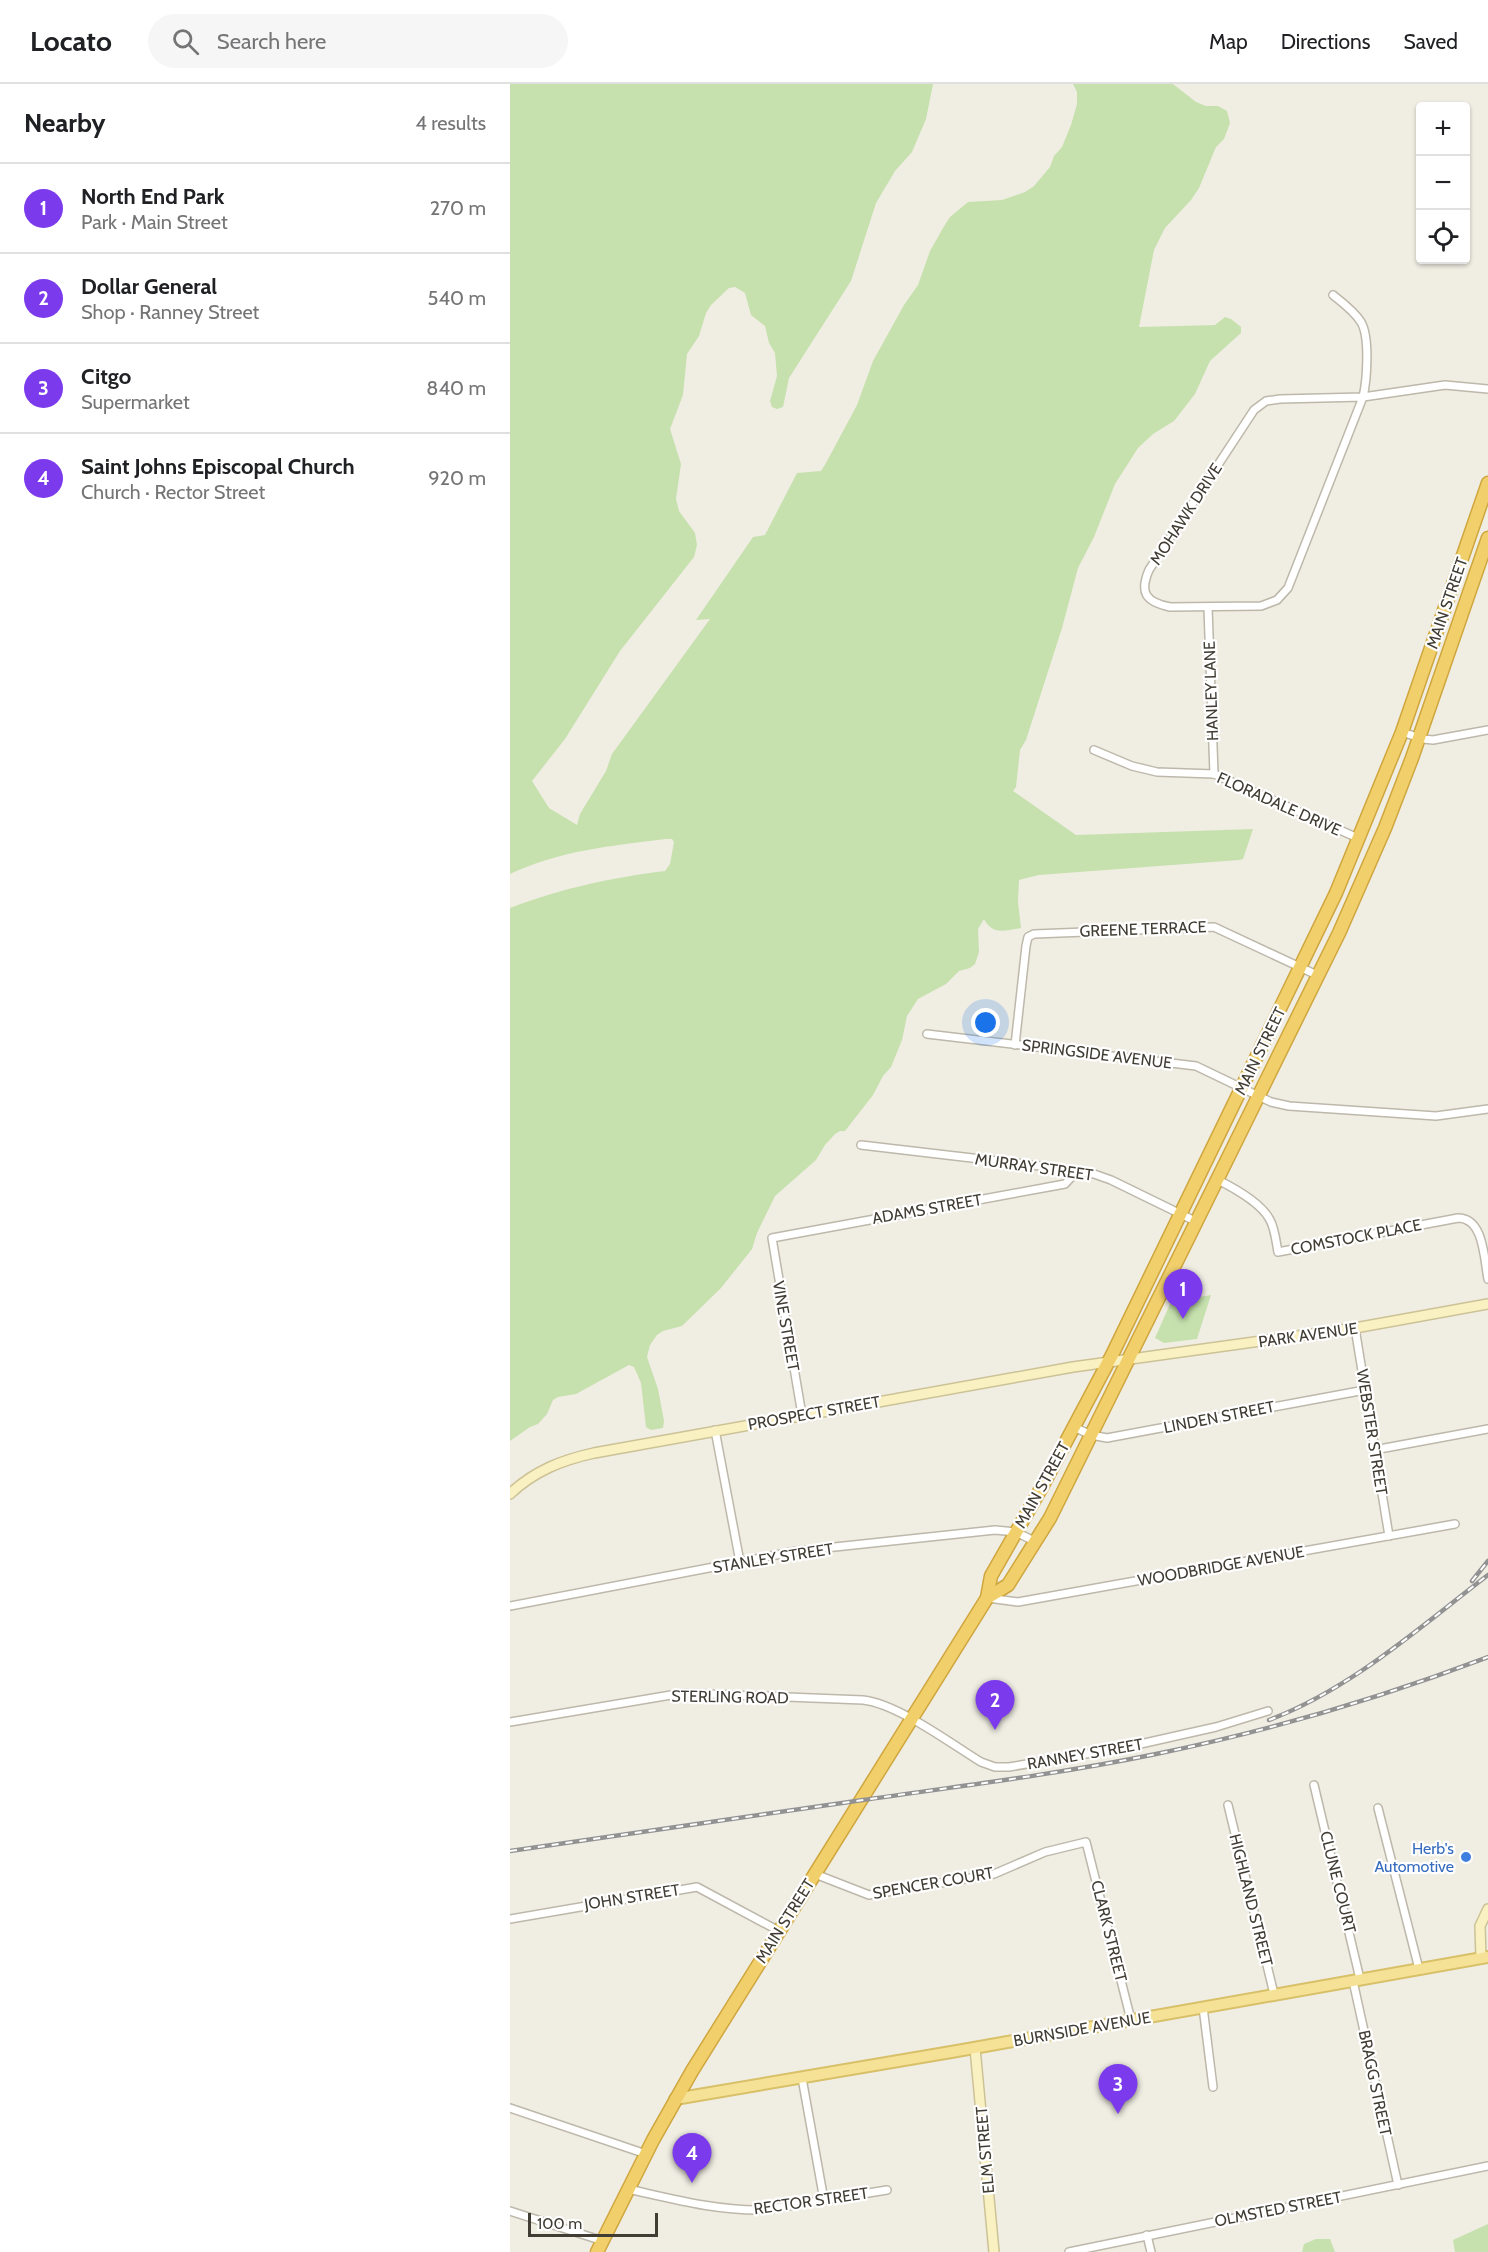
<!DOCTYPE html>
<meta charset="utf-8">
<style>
body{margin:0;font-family:Cabin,sans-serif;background:#f6f6f6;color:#202124}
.controls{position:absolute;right:18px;top:18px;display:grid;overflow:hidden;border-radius:6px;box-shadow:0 2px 4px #0004}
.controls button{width:54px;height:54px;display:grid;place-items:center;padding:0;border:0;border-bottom:2px solid #e0e0e0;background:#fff;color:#202124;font:30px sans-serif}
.scale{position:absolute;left:18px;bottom:15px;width:130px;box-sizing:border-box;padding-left:6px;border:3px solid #413d34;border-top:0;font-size:16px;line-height:21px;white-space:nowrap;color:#413d34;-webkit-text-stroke:4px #fff;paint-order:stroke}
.you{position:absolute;left:476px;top:939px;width:21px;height:21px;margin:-15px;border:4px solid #fff;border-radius:50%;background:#1a73e8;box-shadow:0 0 0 9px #1a73e833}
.badge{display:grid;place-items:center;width:39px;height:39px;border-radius:50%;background:#7c3aed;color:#fff;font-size:20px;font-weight:700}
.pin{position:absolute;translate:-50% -50px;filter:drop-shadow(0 2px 3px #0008)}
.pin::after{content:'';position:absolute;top:32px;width:21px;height:18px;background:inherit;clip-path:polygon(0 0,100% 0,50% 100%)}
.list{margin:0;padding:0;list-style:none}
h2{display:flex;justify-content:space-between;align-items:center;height:78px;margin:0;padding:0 24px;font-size:26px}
h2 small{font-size:20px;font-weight:400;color:#757577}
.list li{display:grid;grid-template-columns:39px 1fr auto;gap:18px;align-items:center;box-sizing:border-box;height:90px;padding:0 24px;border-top:2px solid #e0e0e0}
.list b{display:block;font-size:22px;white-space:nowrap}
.list p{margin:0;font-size:20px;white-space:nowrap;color:#757577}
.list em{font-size:20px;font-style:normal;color:#757577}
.icon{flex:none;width:33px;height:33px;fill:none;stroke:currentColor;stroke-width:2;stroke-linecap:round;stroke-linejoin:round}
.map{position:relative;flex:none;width:978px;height:2168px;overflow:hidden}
header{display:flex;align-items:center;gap:36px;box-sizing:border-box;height:84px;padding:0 30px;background:#fff;border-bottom:2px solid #e0e0e0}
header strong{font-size:28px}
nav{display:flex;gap:33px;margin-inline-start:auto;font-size:21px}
.search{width:420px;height:54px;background:#f6f6f6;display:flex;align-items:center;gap:15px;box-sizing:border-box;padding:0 21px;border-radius:33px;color:#757577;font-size:22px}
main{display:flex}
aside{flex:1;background:#fff}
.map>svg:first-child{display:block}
.green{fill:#c6e1ae}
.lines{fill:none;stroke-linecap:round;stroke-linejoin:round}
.street-casing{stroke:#bdb8aa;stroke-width:10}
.secondary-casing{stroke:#ccc296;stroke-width:12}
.primary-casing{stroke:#d8c068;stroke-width:14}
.highway-casing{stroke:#cfa63e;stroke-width:15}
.street{stroke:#fff;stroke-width:7}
.secondary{stroke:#faf1c3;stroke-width:9}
.primary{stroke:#f5e297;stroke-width:10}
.highway{stroke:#f1d06c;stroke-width:12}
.rail-casing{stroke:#929292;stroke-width:4.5}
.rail{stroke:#fff;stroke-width:2;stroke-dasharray:7;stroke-linecap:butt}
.shop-dot{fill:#3f7fe0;stroke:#fff;stroke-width:2}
.labels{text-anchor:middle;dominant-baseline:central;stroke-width:4.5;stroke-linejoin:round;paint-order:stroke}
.street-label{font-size:16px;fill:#413d34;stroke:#fff}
.shop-label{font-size:16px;fill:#366cbe;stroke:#fff;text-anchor:end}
</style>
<header>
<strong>Locato</strong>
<div class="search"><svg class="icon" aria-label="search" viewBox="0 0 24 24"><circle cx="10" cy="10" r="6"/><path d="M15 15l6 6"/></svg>Search here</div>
<nav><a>Map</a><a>Directions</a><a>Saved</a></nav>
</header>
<main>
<aside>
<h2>Nearby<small>4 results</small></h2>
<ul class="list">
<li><span class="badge">1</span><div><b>North End Park</b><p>Park · Main Street</p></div><em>270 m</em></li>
<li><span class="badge">2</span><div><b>Dollar General</b><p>Shop · Ranney Street</p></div><em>540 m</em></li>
<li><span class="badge">3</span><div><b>Citgo</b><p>Supermarket</p></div><em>840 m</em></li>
<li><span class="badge">4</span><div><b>Saint Johns Episcopal Church</b><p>Church · Rector Street</p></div><em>920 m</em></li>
</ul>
</aside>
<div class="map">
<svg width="978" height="2168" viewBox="0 0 978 2168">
<rect width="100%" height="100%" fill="#f0ede3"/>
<g class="green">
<path d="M 0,0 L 423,0 L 416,35 L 402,68 L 385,87 L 366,119 L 341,197 L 279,294 L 273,323 L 267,325 L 262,323 L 260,317 L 267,292 L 265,269 L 259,259 L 255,242 L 241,231 L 235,209 L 225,203 L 219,204 L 201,221 L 196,229 L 189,252 L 177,270 L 173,311 L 160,345 L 171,380 L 166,415 L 169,427 L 185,449 L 187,461 L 184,473 L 110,567 L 55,655 L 22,697 L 39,724 L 67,741 L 70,730 L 96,687 L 102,670 L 200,535 L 186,536 L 243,453 L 255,451 L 287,389 L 311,387 L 316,379 L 347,321 L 363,277 L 394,221 L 408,201 L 420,167 L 433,144 L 440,133 L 458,118 L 492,116 L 515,108 L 524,102 L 540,83 L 544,72 L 552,63 L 561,41 L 567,20 L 567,8 L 563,0 L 663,0 L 686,18 L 696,22 L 708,22 L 717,27 L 720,39 L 714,55 L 706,63 L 689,104 L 681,116 L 655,144 L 644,166 L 629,243 L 705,241 L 715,233 L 721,235 L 731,243 L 731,249 L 700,277 L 685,310 L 664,337 L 643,350 L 628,364 L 605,400 L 584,453 L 568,484 L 552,544 L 516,656 L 510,666 L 506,703 L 503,707 L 566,751 L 743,745 L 733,775 L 729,776 L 529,791 L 509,796 L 508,818 L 511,844 C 495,847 482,851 474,835 L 468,845 L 469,868 L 465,880 L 460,884 L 449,887 L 436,900 L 408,915 L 397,932 L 392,956 L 381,983 L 373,992 L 363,1011 L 335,1047 L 330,1047 L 325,1050 L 315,1061 L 306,1076 L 265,1112 L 247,1149 L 242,1165 L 211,1204 L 172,1242 L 153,1247 L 147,1251 L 140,1261 L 137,1273 L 148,1305 L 154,1337 L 153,1344 L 141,1346 L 136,1343 L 131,1299 L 124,1283 L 119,1281 L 66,1310 L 48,1313 L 43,1316 L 37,1330 L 28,1340 L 20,1343 L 0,1357 L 0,824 C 53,804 99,794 155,787 L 160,780 L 164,758 L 162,755 L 156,755 C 101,762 51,766 0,790 Z"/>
<polygon points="701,1211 687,1255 654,1259 645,1254 661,1218"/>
<polygon points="978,2140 978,2168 945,2168 943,2156"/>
<polygon points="806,2155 820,2155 825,2168 792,2168 794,2160"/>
</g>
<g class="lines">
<defs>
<g id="street">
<path d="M 823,211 C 833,219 844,227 851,238 C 860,253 857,296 853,313 L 778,504 L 767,516 L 751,522 L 660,523 C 636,518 629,509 639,486 L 744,326 L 756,317 L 770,315 L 853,313 L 935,301 L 978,305"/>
<polyline points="698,524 704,690"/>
<polyline points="892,648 913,655 923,656 978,646"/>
<polyline points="584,666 622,682 647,688 704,690 850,755"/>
<polyline points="417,950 686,982 761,1018 779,1022 926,1032 978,1025"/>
<polyline points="505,961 516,862 518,853 524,850 704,843 809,892"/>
<polyline points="351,1061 539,1083 584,1090 601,1096 687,1138"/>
<path d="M 708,1096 C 724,1104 752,1120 760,1136 C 765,1145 766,1158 768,1168 L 948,1134 C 974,1134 974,1175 978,1195"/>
<polyline points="845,1244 879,1452"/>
<polyline points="292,1331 262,1154 544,1102 555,1100 567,1087"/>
<polyline points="564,1343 581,1351 597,1354 855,1306"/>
<polyline points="205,1346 230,1478"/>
<polyline points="864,1366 978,1345"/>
<polyline points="478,1514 508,1518 945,1440"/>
<polyline points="0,1522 287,1467 485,1446 506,1448 526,1458"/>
<path d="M 0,1638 L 173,1609 L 353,1616 C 388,1620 440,1659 471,1678 L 485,1683 L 499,1683 L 617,1663 L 706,1643 L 758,1627"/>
<polyline points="804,1701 850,1895"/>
<polyline points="718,1721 764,1910"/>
<polyline points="868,1724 909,1885"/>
<polyline points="305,1790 359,1811 484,1790 535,1768 576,1758 621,1936"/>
<polyline points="0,1835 187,1803 269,1847"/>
<polyline points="843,1897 888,2101"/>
<polyline points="693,1923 703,2003"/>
<polyline points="292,1994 314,2116"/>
<polyline points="0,2024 136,2070"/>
<path d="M 118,2105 C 163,2115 207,2127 253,2126 L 377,2106"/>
<polyline points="0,2127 93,2157"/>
<polyline points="637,2151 641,2168"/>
<polyline points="559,2168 978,2082"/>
</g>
<g id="secondary">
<path d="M 0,1410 C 24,1387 52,1376 84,1369 L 563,1283 L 845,1244 L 978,1220"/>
<polyline points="971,1874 970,1842 978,1825"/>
<polyline points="465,1964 484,2168"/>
</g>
<polyline id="primary" points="165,2015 447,1967 978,1873"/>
<g id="highway">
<polyline points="477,1514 498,1501 540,1434 829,849 875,744 902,674 978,454"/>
<polyline points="87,2168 143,2056 182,1987 477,1514 481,1492 533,1401 602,1271 826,809 892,648 978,399"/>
</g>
</defs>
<use href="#street" class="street-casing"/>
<use href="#secondary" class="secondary-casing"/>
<use href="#primary" class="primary-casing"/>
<use href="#highway" class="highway-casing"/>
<use href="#street" class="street"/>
<use href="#secondary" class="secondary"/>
<use href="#primary" class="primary"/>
<use href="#highway" class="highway"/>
<defs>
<g id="rail">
<polyline points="962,1497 978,1477"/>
<path d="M 759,1636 C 841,1605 910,1543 978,1491"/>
<path d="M 0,1767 C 118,1750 235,1733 353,1716 C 451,1702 549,1690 646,1670 C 759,1647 870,1614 978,1573"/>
</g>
</defs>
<use href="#rail" class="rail-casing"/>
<use href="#rail" class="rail"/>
</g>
<circle class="shop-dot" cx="956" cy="1773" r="6"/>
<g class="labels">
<g class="street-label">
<text transform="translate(676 430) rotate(-57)">MOHAWK DRIVE</text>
<text transform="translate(937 519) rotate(-71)">MAIN STREET</text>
<text transform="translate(701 607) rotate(-92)">HANLEY LANE</text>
<text transform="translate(769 720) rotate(24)">FLORADALE DRIVE</text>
<text transform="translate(633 845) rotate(-2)">GREENE TERRACE</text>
<text transform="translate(750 967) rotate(-64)">MAIN STREET</text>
<text transform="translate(587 970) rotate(7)">SPRINGSIDE AVENUE</text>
<text transform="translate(524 1083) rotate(8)">MURRAY STREET</text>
<text transform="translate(417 1125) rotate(-10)">ADAMS STREET</text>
<text transform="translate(846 1153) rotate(-11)">COMSTOCK PLACE</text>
<text transform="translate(276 1242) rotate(80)">VINE STREET</text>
<text transform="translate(798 1251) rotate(-8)">PARK AVENUE</text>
<text transform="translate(304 1329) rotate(-10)">PROSPECT STREET</text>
<text transform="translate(709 1333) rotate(-11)">LINDEN STREET</text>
<text transform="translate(862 1348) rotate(81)">WEBSTER STREET</text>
<text transform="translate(532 1401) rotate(-61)">MAIN STREET</text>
<text transform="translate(263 1474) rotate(-9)">STANLEY STREET</text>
<text transform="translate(711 1482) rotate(-10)">WOODBRIDGE AVENUE</text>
<text transform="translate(220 1613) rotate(1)">STERLING ROAD</text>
<text transform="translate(575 1670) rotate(-10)">RANNEY STREET</text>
<text transform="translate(828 1798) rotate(76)">CLUNE COURT</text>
<text transform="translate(423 1799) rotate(-10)">SPENCER COURT</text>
<text transform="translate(122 1813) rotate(-9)">JOHN STREET</text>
<text transform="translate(741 1816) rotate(76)">HIGHLAND STREET</text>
<text transform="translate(275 1837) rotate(-58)">MAIN STREET</text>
<text transform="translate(599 1847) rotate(76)">CLARK STREET</text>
<text transform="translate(572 1945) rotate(-10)">BURNSIDE AVENUE</text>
<text transform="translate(865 1999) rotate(78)">BRAGG STREET</text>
<text transform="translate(475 2066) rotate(-95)">ELM STREET</text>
<text transform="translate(301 2117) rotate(-8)">RECTOR STREET</text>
<text transform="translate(768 2125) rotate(-11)">OLMSTED STREET</text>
</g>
<g class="shop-label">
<text x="944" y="1764">Herb's<tspan x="944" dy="18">Automotive</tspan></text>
</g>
</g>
</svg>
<div class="controls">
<button>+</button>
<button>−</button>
<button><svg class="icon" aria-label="locate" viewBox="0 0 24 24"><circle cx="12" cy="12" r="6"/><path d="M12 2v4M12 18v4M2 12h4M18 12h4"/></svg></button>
</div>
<div class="scale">100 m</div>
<div class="you"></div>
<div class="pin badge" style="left:673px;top:1235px">1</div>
<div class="pin badge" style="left:485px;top:1646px">2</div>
<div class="pin badge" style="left:608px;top:2030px">3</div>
<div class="pin badge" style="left:182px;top:2099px">4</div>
</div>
</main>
